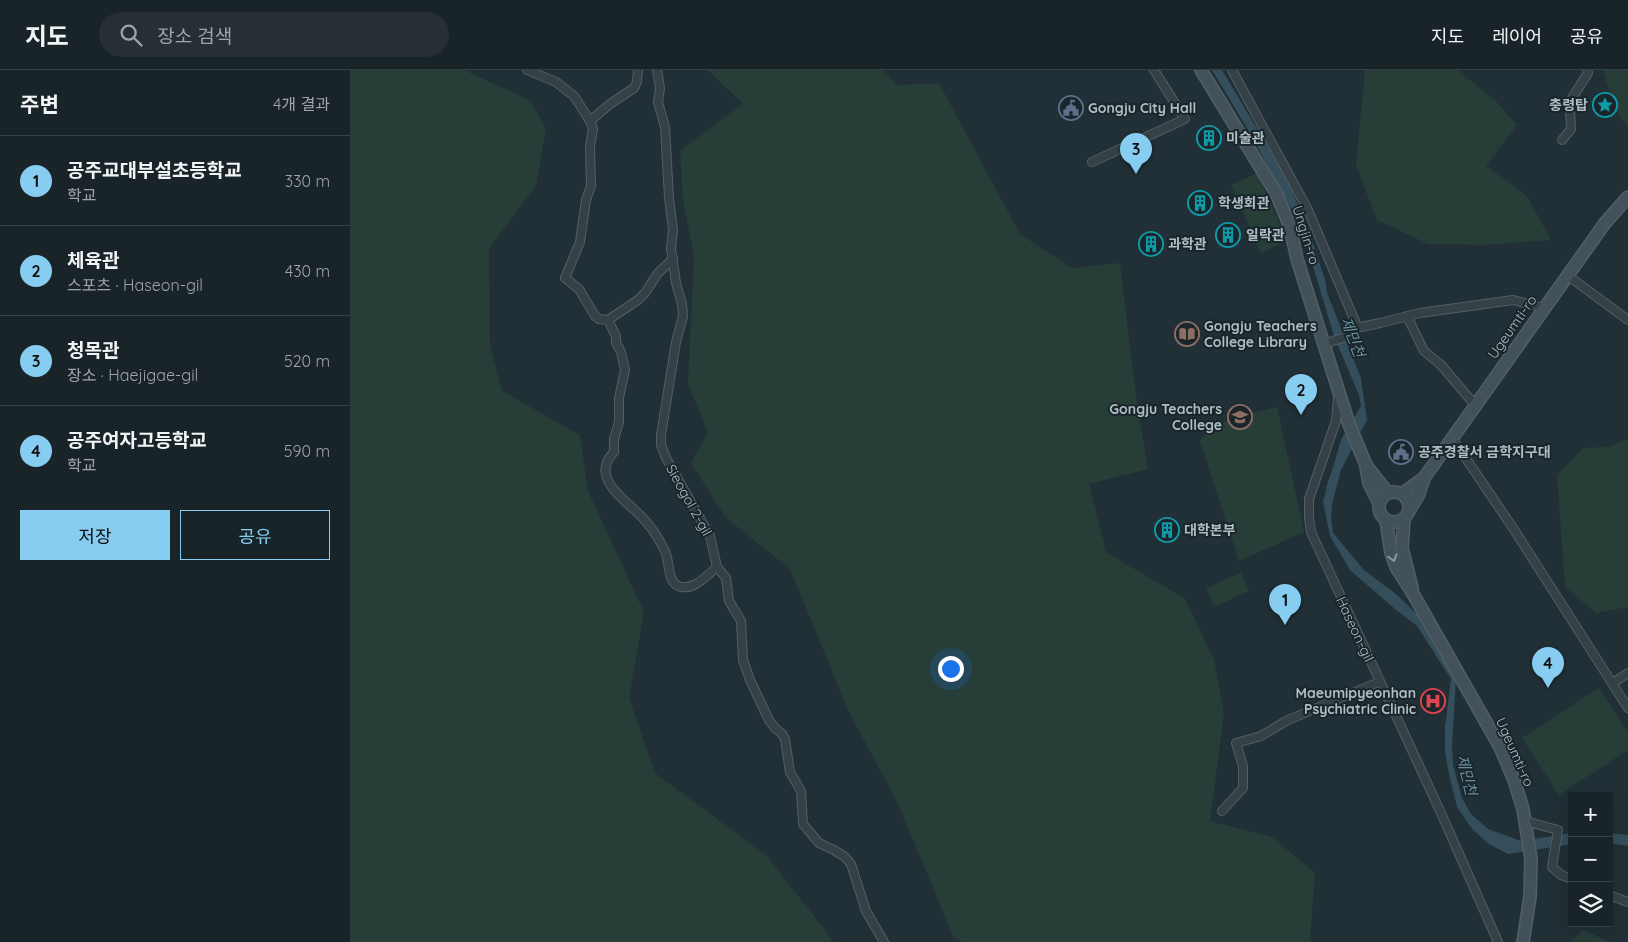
<!DOCTYPE html>
<html lang="ko">
<meta charset="utf-8">
<style>
body{margin:0;font-family:Quicksand,"Noto Sans KR",sans-serif;background:#263034;color:#f1f3f6}
.controls{position:absolute;right:15px;bottom:15px;display:grid;overflow:hidden;border-radius:0px;box-shadow:0 5px 20px #0002}
.controls button{width:45px;height:45px;display:grid;place-items:center;padding:0;border:0;border-bottom:1px solid #374145;background:#192428;color:#f1f3f6;font:25px sans-serif}
.you{position:absolute;left:600px;top:598px;width:18px;height:18px;margin:-12px;border:4px solid #fff;border-radius:50%;background:#1a73e8;box-shadow:0 0 0 8px #1a73e833}
.badge{display:grid;place-items:center;width:32px;height:32px;border-radius:50%;background:#87cdf1;color:#111;font-size:16px;font-weight:700}
.pin{position:absolute;translate:-50% -41px;filter:drop-shadow(0 1px 2px #0008)}
.pin::after{content:'';position:absolute;top:26px;width:18px;height:15px;background:inherit;clip-path:polygon(0 0,100% 0,50% 100%)}
.list{margin:0;padding:0;list-style:none}
h2{display:flex;justify-content:space-between;align-items:center;height:65px;margin:0;padding:0 20px;font-size:21px}
h2 small{font-size:16px;font-weight:400;color:#9fa4a8}
.list li{display:grid;grid-template-columns:32px 1fr auto;gap:15px;align-items:center;box-sizing:border-box;height:90px;padding:0 20px;border-top:1px solid #374145}
.list b{display:block;font-size:19px;white-space:nowrap}
.list p{margin:0;font-size:16px;white-space:nowrap;color:#9fa4a8}
.list em{font-size:16px;font-style:normal;color:#9fa4a8}
.actions{display:flex;gap:10px;padding:15px 20px}
.actions a{flex:1;padding:11px 0;border:1px solid #87cdf1;border-radius:0px;text-align:center;font-size:18px;color:#87cdf1}
.actions .main{background:#87cdf1;color:#111}
.icon{flex:none;width:28px;height:28px;fill:none;stroke:currentColor;stroke-width:2;stroke-linecap:round;stroke-linejoin:round}
.map{position:relative;flex:none;width:1278px;height:872px;overflow:hidden}
header{display:flex;align-items:center;gap:30px;box-sizing:border-box;height:70px;padding:0 25px;background:#192428;border-bottom:1px solid #374145}
header strong{font-size:24px}
nav{display:flex;gap:28px;margin-inline-start:auto;font-size:18px}
.search{width:350px;height:45px;background:#263034;display:flex;align-items:center;gap:12px;box-sizing:border-box;padding:0 18px;border-radius:28px;color:#9fa4a8;font-size:19px}
main{display:flex}
aside{flex:1;background:#192428}
.map>svg:first-child{display:block}
.green{fill:#273d37}
.water{fill:#344f5b}
.lines{fill:none;stroke-linecap:round;stroke-linejoin:round}
.stream{stroke:#344f5b;stroke-width:2}
.minor-casing{stroke:#525f65;stroke-width:10}
.secondary-casing{stroke:#525f65;stroke-width:14}
.minor{stroke:#354147;stroke-width:8}
.secondary{stroke:#43525a;stroke-width:11}
.oneway{stroke:#89989f}
.labels{text-anchor:middle;dominant-baseline:central;stroke-width:4;stroke-linejoin:round;paint-order:stroke}
.poi-label{font-size:14px;font-weight:bold;fill:#afbdc4;stroke:#1a262b;text-anchor:start}
.street-label{font-size:14px;fill:#afbdc4;stroke:#1a262b}
.water-label{font-size:15px;font-style:italic;fill:#6a91a1;stroke:#1a262b}
</style>
<header>
<strong>지도</strong>
<div class="search"><svg class="icon" aria-label="search" viewBox="0 0 24 24"><circle cx="10" cy="10" r="6"/><path d="M15 15l6 6"/></svg>장소 검색</div>
<nav><a>지도</a><a>레이어</a><a>공유</a></nav>
</header>
<main>
<aside>
<h2>주변<small>4개 결과</small></h2>
<ul class="list">
<li><span class="badge">1</span><div><b>공주교대부설초등학교</b><p>학교</p></div><em>330 m</em></li>
<li><span class="badge">2</span><div><b>체육관</b><p>스포츠 · Haseon-gil</p></div><em>430 m</em></li>
<li><span class="badge">3</span><div><b>청목관</b><p>장소 · Haejigae-gil</p></div><em>520 m</em></li>
<li><span class="badge">4</span><div><b>공주여자고등학교</b><p>학교</p></div><em>590 m</em></li>
</ul>
<div class="actions"><a class="main">저장</a><a>공유</a></div>
</aside>
<div class="map">
<svg width="1278" height="872" viewBox="0 0 1278 872">
<rect width="100%" height="100%" fill="#213036"/>
<g class="green">
<polygon points="0,0 114,0 181,31 196,59 186,116 139,179 140,275 152,321 230,365 238,421 294,542 279,628 305,703 417,786 484,872 0,872"/>
<polygon points="358,0 531,0 548,15 589,13 670,164 722,198 770,193 786,326 798,399 739,414 756,482 835,529 864,589 874,644 860,751 922,767 965,803 960,870 963,872 611,872 603,866 549,736 498,640 440,499 376,448 341,393 358,362 338,315 344,186 333,130 330,80 393,34"/>
<polygon points="1015,0 1107,0 1145,30 1167,55 1136,96 1177,126 1201,170 1133,175 1078,174 1027,150 1006,95"/>
<polygon points="1253,0 1278,0 1278,57 1265,40"/>
<polygon points="907,103 937,171 911,183 881,115"/>
<path d="M 927,337 L 954,462 L 889,491 L 850,371 C 867,348 901,344 927,337 Z"/>
<polygon points="1278,369 1278,537 1246,543 1215,517 1207,405 1233,378 1258,377"/>
<polygon points="891,503 899,521 864,537 856,518"/>
<polygon points="1249,618 1278,662 1278,680 1209,725 1172,668"/>
<polygon points="1233,860 1261,872 1221,872"/>
</g>
<g class="water">
<polygon points="862,0 872,0 937,109 960,164 975,210 977,223 1011,308 1017,350 991,400 982,434 981,448 983,463 1014,500 1047,525 1073,550 1106,608 1102,676 1103,695 1112,728 1121,744 1138,759 1171,771 1222,763 1222,774 1158,784 1139,774 1122,759 1107,737 1099,704 1095,681 1095,658 1101,609 1067,556 1045,539 1000,500 980,466 973,431 991,370 1011,336 1009,325 985,269 949,150 939,136 903,68"/>
<polygon points="1259,763 1278,765 1278,776 1259,773"/>
</g>
<g class="lines">
<polyline class="stream" points="977,418 981,406"/>
<defs>
<g id="minor">
<path d="M 177,0 L 206,12 L 224,26 L 240,51 L 243,59 L 240,77 L 241,116 L 236,130 L 230,172 L 215,208 L 229,219 L 245,246 L 249,249 L 258,250 L 266,266 L 266,273 L 271,282 L 275,300 L 269,328 L 269,352 L 264,369 L 264,382 C 239,407 275,430 291,446 C 301,456 309,469 315,481 C 320,491 317,511 328,516 C 343,522 356,506 367,497"/>
<polyline points="307,0 310,18 308,32 315,57 319,128 323,160 321,179 326,213 332,234 333,246 326,272 311,365 311,375 316,388 360,466 367,497 376,508 379,531 391,551 393,590 400,610 419,650 425,658 432,664 435,669 440,702 451,721 453,754 469,773 484,780 495,787 501,794 516,841 534,872"/>
<polyline points="882,0 958,140 1007,256"/>
<polyline points="240,51 260,34 284,18 287,12 288,0"/>
<polyline points="1212,70 1221,59 1220,39 1222,28 1238,3 1237,0"/>
<polyline points="742,92 835,49 804,0"/>
<polyline points="1217,205 1278,250"/>
<polyline points="1057,246 1074,281 1091,295 1125,335"/>
<polyline points="258,250 288,230 295,223 308,203 323,189"/>
<polyline points="974,274 1004,264 1007,256 1011,257 1030,253 1070,243 1163,230 1194,238"/>
<polyline points="988,329 986,351 959,429 959,447 961,462 1091,743 1148,872"/>
<polyline points="1102,368 1163,458 1278,638"/>
<polyline points="1263,613 1278,603"/>
<polyline points="872,741 893,718 893,696 886,673 911,666 938,650 1029,612"/>
<polyline points="1175,751 1208,760 1202,797 1211,805 1222,809"/>
<polyline points="1259,825 1278,832"/>
</g>
<g id="secondary">
<polyline points="851,0 926,123 940,157 947,189 999,354 1016,395 1038,423"/>
<polyline points="1016,397 1019,413 1029,433"/>
<circle cx="1044" cy="437" r="15"/>
<polyline points="1052,424 1074,408"/>
<polyline points="1059,441 1069,424 1074,408 1255,153 1278,127"/>
<polyline points="1054,449 1052,478 1062,518"/>
<polyline points="1036,450 1041,483 1046,497 1062,522 1150,677 1164,710 1173,739 1181,789 1180,827 1173,872"/>
</g>
</defs>
<use href="#minor" class="minor-casing"/>
<use href="#secondary" class="secondary-casing"/>
<use href="#minor" class="minor"/>
<use href="#secondary" class="secondary"/>
</g>
<defs><path id="oneway-chevron" d="M-2-3.5L2.5 0L-2 3.5" fill="none" stroke-width="1.6" stroke-linecap="round" stroke-linejoin="round" transform="scale(1.25)"/></defs>
<use class="oneway" href="#oneway-chevron" transform="translate(1043 488) rotate(74)"/>
<defs>
<symbol id="sight-ring" viewBox="-11 -11 22 22"><circle r="9.5" fill="#1a262b" stroke="#0f9aa8" stroke-width="1.5"/><path d="M0-6L1.8-2.2L6-1.7L2.9 1.2L3.7 5.4L0 3.3L-3.7 5.4L-2.9 1.2L-6-1.7L-1.8-2.2Z" fill="#0f9aa8"/></symbol>
<symbol id="civic-ring" viewBox="-11 -11 22 22"><circle r="9.5" fill="#1a262b" stroke="#5c6f8a" stroke-width="1.5"/><path d="M-.6-6.5H3V-4.5H.6V-3L4-1V1h2V6H-6V1h2V-1L-.6-3ZM-1.2 2.5V6h2.4V2.5Z" fill="#5c6f8a"/></symbol>
<symbol id="building-ring" viewBox="-11 -11 22 22"><circle r="9.5" fill="#1a262b" stroke="#0f9aa8" stroke-width="1.5"/><path d="M-4-6H4V6H1V3H-1V6H-4ZM-2.5-4.3h1.7v1.8h-1.7ZM.8-4.3h1.7v1.8H.8ZM-2.5-1h1.7V.8h-1.7ZM.8-1h1.7V.8H.8Z" fill="#0f9aa8"/></symbol>
<symbol id="library-ring" viewBox="-11 -11 22 22"><circle r="9.5" fill="#1a262b" stroke="#8d6e63" stroke-width="1.5"/><path d="M-6-4Q-3-5.5-.7-3.5V5Q-3 3-6 4ZM6-4Q3-5.5 .7-3.5V5Q3 3 6 4Z" fill="#8d6e63"/></symbol>
<symbol id="university-ring" viewBox="-11 -11 22 22"><circle r="9.5" fill="#1a262b" stroke="#8d6e63" stroke-width="1.5"/><path d="M0-5L7-2L0 1L-7-2ZM-4 1L0 2.5L4 1V4Q0 6-4 4Z" fill="#8d6e63"/></symbol>
<symbol id="hospital-ring" viewBox="-11 -11 22 22"><circle r="9.5" fill="#1a262b" stroke="#e0444e" stroke-width="1.5"/><path d="M-5-5h3v3.5h4V-5h3V5h-3V1.5h-4V5h-3Z" fill="#e0444e"/></symbol>
</defs>
<g fill-rule="evenodd">
<use href="#sight-ring" x="1241" y="21" width="28" height="28"/>
<use href="#civic-ring" x="707" y="24" width="28" height="28"/>
<use href="#building-ring" x="845" y="54" width="28" height="28"/>
<use href="#building-ring" x="836" y="119" width="28" height="28"/>
<use href="#building-ring" x="864" y="151" width="28" height="28"/>
<use href="#building-ring" x="787" y="160" width="28" height="28"/>
<use href="#library-ring" x="823" y="250" width="28" height="28"/>
<use href="#university-ring" x="876" y="333" width="28" height="28"/>
<use href="#civic-ring" x="1037" y="368" width="28" height="28"/>
<use href="#building-ring" x="803" y="446" width="28" height="28"/>
<use href="#hospital-ring" x="1069" y="617" width="28" height="28"/>
</g>
<g class="labels">
<g class="poi-label">
<text x="1238" y="35" text-anchor="end">충령탑</text>
<text x="738" y="38">Gongju City Hall</text>
<text x="876" y="68">미술관</text>
<text x="868" y="133">학생회관</text>
<text x="896" y="165">일락관</text>
<text x="818" y="174">과학관</text>
<text x="854" y="256">Gongju Teachers<tspan x="854" dy="16">College Library</tspan></text>
<text x="872" y="339" text-anchor="end">Gongju Teachers<tspan x="872" dy="16">College</tspan></text>
<text x="1068" y="382">공주경찰서 금학지구대</text>
<text x="834" y="460">대학본부</text>
<text x="1066" y="623" text-anchor="end">Maeumipyeonhan<tspan x="1066" dy="16">Psychiatric Clinic</tspan></text>
</g>
<g class="street-label">
<text transform="translate(956 165) rotate(73)">Ungjin-ro</text>
<text transform="translate(1162 257) rotate(-55)">Ugeumti-ro</text>
<text transform="translate(339 430) rotate(61)">Sieogol 2-gil</text>
<text transform="translate(1005 559) rotate(65)">Haseon-gil</text>
<text transform="translate(1165 682) rotate(66)">Ugeumti-ro</text>
</g>
<g class="water-label">
<text transform="translate(1003 267) rotate(69)">제민천</text>
<text transform="translate(1117 705) rotate(76)">제민천</text>
</g>
</g>
</svg>
<div class="controls">
<button>+</button>
<button>−</button>
<button><svg class="icon" aria-label="layers" viewBox="0 0 24 24"><path d="M12 4l9 5-9 5-9-5zM3 14l9 5 9-5"/></svg></button>
</div>
<div class="you"></div>
<div class="pin badge" style="left:935px;top:555px">1</div>
<div class="pin badge" style="left:951px;top:345px">2</div>
<div class="pin badge" style="left:786px;top:104px">3</div>
<div class="pin badge" style="left:1198px;top:618px">4</div>
</div>
</main>
